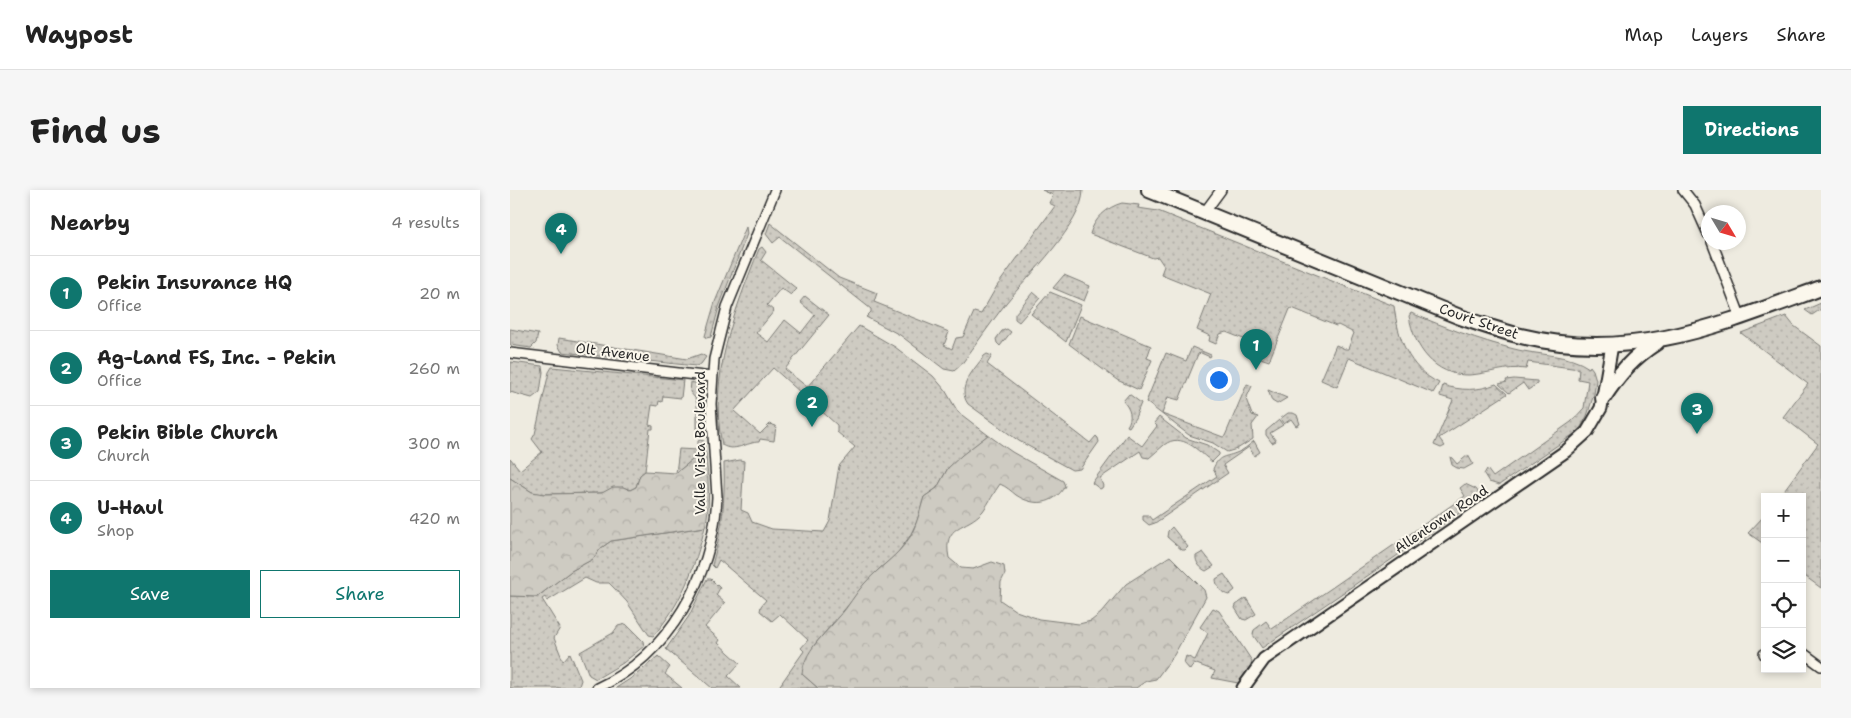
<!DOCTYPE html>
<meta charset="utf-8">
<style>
body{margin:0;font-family:"Shantell Sans",sans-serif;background:#f6f6f6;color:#222}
.controls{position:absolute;right:15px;bottom:15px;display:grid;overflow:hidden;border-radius:0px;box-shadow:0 2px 8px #0003}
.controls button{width:45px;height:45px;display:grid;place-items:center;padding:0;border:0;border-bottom:1px solid #e0e0e0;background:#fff;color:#222;font:25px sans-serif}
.compass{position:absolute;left:1191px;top:15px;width:45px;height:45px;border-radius:50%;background:#fff;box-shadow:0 2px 8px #0003;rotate:128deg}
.you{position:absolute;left:708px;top:189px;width:18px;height:18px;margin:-12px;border:4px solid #fff;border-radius:50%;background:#1a73e8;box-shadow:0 0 0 8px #1a73e833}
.badge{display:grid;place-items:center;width:32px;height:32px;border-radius:50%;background:#0f766e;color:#fff;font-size:16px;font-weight:700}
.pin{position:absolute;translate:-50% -41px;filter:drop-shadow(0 1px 2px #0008)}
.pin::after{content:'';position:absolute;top:26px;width:18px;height:15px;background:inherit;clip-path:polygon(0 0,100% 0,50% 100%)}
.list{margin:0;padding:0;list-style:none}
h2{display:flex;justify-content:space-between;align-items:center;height:65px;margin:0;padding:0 20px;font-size:21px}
h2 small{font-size:16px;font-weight:400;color:#767676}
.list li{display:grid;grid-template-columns:32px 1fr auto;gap:15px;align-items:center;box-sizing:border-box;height:75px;padding:0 20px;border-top:1px solid #e0e0e0}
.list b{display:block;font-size:19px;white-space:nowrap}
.list p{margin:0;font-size:16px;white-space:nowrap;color:#767676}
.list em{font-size:16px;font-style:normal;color:#767676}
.actions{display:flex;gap:10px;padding:15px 20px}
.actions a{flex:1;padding:11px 0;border:1px solid #0f766e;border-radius:0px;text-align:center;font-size:18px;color:#0f766e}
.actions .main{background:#0f766e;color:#fff}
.icon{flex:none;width:28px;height:28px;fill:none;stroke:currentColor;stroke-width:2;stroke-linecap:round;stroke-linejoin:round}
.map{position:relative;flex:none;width:1311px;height:498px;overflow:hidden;border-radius:0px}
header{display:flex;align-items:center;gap:30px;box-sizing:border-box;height:70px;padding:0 25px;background:#fff;border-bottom:1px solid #e0e0e0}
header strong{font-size:24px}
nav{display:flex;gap:28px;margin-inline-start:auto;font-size:18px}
.intro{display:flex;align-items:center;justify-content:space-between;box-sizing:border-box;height:120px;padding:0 30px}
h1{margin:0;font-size:35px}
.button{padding:12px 22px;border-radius:0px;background:#0f766e;color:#fff;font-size:18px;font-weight:700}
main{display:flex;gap:30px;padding:0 30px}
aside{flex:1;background:#fff;border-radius:0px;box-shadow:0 2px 8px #0003}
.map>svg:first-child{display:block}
.grass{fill:url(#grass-dots);stroke:#7c7b76}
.forest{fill:url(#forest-crowns);stroke:#7c7b76}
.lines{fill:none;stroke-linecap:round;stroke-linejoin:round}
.minor-casing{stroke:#2b2b2b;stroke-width:12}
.tertiary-casing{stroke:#2b2b2b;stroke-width:15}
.primary-casing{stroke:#2b2b2b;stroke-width:18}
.minor{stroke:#fbf7ec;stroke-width:9}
.tertiary{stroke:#fbf7ec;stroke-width:11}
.primary{stroke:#fbf7ec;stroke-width:14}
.labels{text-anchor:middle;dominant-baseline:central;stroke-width:4;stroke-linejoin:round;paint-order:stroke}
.street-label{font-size:14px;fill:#2b2b2b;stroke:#fbf7ec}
</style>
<header>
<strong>Waypost</strong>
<nav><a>Map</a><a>Layers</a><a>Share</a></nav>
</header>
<div class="intro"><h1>Find us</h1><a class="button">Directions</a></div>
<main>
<aside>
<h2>Nearby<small>4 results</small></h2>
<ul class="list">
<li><span class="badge">1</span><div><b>Pekin Insurance HQ</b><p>Office</p></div><em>20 m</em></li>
<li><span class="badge">2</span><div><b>Ag-Land FS, Inc. - Pekin</b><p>Office</p></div><em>260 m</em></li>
<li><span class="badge">3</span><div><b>Pekin Bible Church</b><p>Church</p></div><em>300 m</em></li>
<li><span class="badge">4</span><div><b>U-Haul</b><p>Shop</p></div><em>420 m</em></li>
</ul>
<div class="actions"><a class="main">Save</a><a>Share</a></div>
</aside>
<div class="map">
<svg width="1311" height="498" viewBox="0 0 1311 498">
<defs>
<pattern id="grass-dots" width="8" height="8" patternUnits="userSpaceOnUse" patternTransform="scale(1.25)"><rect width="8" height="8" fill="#cecbc2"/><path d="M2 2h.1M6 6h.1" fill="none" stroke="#b1aea7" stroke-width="1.8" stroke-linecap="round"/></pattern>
<pattern id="forest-crowns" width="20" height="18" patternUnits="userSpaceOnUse" patternTransform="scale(1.25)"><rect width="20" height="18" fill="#cecbc2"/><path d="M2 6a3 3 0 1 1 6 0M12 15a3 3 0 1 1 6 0" fill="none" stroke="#b1aea7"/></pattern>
</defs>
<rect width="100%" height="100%" fill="#eeebe0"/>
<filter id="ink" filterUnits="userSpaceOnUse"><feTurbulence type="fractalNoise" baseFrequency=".02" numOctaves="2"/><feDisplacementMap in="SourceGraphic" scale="10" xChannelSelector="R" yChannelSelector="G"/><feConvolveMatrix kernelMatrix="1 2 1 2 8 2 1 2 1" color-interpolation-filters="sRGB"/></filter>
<g filter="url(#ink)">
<g class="grass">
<path d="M 532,0 L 573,0 C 573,34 518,86 496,113 C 481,133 466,154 451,175 L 444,181 L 434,179 L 390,145 L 356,127 L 361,122 L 361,119 L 270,47 L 263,53 L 256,44 L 260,33 L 329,88 L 367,103 L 364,112 L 439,142 L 434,155 L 442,159 L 446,148 L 453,147 L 464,122 L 471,124 L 487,96 L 545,16 L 539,13 L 543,5 Z"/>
<path d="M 612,13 L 629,15 L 628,18 L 648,21 L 884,116 C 888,148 898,178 929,193 L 923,203 L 839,168 L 827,197 L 811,190 L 826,155 L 835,159 L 838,159 L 844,143 L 828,135 L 826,136 L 782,118 L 780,119 L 759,171 L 736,163 L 739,157 L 736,150 L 716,142 L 710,144 L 706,154 L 699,151 L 700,146 L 687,140 L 701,104 L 651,84 L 654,76 L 648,67 L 643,68 L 580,44 C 584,29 597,17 612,13 Z"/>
<polygon points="236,37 237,44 209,117 201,147 196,148 195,146 205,112"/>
<path d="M 252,57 L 256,62 L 251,70 L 287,99 L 281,105 L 271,98 L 257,115 L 264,121 L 246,143 L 258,152 L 275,130 L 291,143 L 305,125 L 290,112 L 295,106 L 319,125 L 275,179 L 297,197 L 349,136 L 385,157 L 423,186 L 435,200 L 448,222 L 478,245 L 438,278 L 427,298 L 414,307 L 408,329 L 400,346 L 386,365 L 369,379 L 305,454 L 292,484 L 308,498 L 268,498 L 294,461 L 291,458 L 298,450 L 270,424 L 262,431 L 250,421 L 251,416 L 256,410 L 209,370 L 205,378 L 202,375 C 213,337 215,312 214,273 L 230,270 L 234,271 L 231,320 L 238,323 L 242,332 L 262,339 L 314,342 L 320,331 L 329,276 L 345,257 L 327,242 L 327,235 L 263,178 L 224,221 L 250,244 L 260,234 L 266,236 L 264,251 L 250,249 L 249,252 C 237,252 224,263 212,255 C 198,187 225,120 249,59 Z"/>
<polygon points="554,85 580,96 574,111 543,98"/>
<polygon points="523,102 530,108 509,132 505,129 505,124"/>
<polygon points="540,102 571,115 556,152 521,124"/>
<polygon points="1311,113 1311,119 1302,125 1295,120"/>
<path d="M 901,123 C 935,137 968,150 1004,159 C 1026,165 1060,164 1079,178 L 1080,176 L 1083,180 L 1086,190 L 1084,204 L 1077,226 L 1071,237 L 1064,244 L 992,293 L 989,295 L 979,292 L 974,284 L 977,279 L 983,287 L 1061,232 L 1074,218 L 1078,191 L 1068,189 L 1069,179 L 1018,172 L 1016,179 C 996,176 978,184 959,185 C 924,186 904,157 899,126 Z"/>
<polygon points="570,126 641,156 637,168 642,170 629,200 607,190 559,154"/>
<polygon points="1276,126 1284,136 1311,156 1311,398 1292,384 1292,307 1269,307 1308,254 1273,227 1298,194 1231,143"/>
<polygon points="0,139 28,144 26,153 21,158 0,155"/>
<polygon points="497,139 501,142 490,156 487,153 486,149 492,141"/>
<polygon points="49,148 177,169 191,164 196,167 191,174 186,176 52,162 48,155"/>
<polygon points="682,157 701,165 700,167 691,163 688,164 669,210 658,207 652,224 713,247 715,246 737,194 742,196 736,209 742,225 748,227 742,235 743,249 727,259 717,262 703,253 679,245 636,212 656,163 676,171"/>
<path d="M 477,164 L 482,166 L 477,174 L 580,253 L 586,246 L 588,248 L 589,252 L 570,279 L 562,280 L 509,251 L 458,214 C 446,197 464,180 474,166 Z"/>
<polygon points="1,172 32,176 33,182 30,202 22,208 0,202"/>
<polygon points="42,177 173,190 171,208 153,206 152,212 149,211 148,216 142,215 139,235 143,236 143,239 140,239 135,281 130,285 126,297 120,300 113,297 93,303 34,304 22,302 0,288 0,268 10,280 32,262 22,249 25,244 39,182"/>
<polygon points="1004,189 1027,191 1027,194 1018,200 1013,193 999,203 989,194 997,192 996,190"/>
<polygon points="181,192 188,194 192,199 193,239 190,240 187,239 187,214 185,208 180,202"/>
<path d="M 986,194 L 997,204 L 929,248 L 935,256 L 931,258 L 924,255 L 943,210 L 930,206 L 933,195 C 950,201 969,201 986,194 Z"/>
<polygon points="758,200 777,208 767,214 762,211"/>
<path d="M 619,204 L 631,213 L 625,228 L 619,237 L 617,236 C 623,227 620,219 613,211 Z"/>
<polygon points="778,223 783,223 787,225 790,234 786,236 781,229 774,234 770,229"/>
<path d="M 649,227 L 676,248 L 697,255 L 709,263 L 709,265 L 702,272 C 689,262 672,241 654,255 C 649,259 644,264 639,268 L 633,267 L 630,261 L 590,288 L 593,296 L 592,298 L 590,299 L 582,293 L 617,245 L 632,256 L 647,236 L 644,233 Z"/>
<polygon points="769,230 773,235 760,243 766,251 762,253 756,245 756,241"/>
<polygon points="190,250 194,251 196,264 191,263 166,283 169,259 188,260 188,251"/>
<path d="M 744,251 L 750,262 L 744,266 L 739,257 L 713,275 L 718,283 L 645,333 L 639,335 L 633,330 L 633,325 L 638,325 L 642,330 L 707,286 L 703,279 C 709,265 713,268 726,263 C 733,261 739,255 744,251 Z"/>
<polygon points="958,265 963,274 954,279 947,278 942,275 940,267 942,268 947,274"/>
<polygon points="955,294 966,299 969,303 967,311 752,458 743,445 744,440 756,431 762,439 955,306 950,298"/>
<polygon points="1255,325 1255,355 1238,343"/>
<path d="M 195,337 C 185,377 171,415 143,446 L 139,445 L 117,412 L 104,398 L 99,393 L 86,393 L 75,388 L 37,411 L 35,407 L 32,409 L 50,438 L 44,448 L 53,471 L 60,463 L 71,490 L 69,496 L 60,498 L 0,498 L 0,406 L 27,407 L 61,381 L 83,369 L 91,358 L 101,351 Z"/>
<polygon points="662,337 678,357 675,360 672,360 657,347 658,341"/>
<path d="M 693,362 L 704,376 L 696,381 C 691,379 685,372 686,366 Z"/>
<path d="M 714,384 L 725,400 L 719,405 C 712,404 706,396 706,389 Z"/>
<polygon points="197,389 201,389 210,398 206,405 215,413 195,437 210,450 208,453 230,473 218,486 231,498 202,498 156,459 179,426"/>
<polygon points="736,408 746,424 736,430 732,429 725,418 726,415"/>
<polygon points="703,418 709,421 742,471 738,483 728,493 702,488 705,481 684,473 680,480 674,473 676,466 685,470 698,443 690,437"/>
<polygon points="116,434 133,451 134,456 113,473 86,489 79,485 70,462 103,443 108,436"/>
<polygon points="148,466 160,477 155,484 172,498 106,498 126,485"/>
</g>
<g class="forest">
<path d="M 478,245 L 502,262 L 553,291 L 555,296 C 544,315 524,317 506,305 C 501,301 497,297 490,294 C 484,302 479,313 473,321 C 457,340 432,333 439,368 L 451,378 L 463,379 L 482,372 L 494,376 L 495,384 L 491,392 L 490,410 L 506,421 L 529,429 L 569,434 L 581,431 L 591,423 L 616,394 L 660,366 L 694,400 L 696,407 L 664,465 L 646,489 L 636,491 L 626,498 L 308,498 L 292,484 C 294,461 314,445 329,427 C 338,417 345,404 354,394 C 369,377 388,366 400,347 C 407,334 410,320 414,307 L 427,298 L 438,278 L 452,265 Z"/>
<path d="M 191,263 L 196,264 C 198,289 201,314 195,337 L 101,351 L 91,358 L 83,369 L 61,381 L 27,407 L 0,406 L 0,288 L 22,302 L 34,304 L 92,303 L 103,297 L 113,297 L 120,300 L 126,297 L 130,285 L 135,281 L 166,283 Z"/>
</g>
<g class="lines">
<defs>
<g id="minor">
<polyline points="1173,0 1185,15 1198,44"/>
<polyline points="694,23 711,0"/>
<polyline points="1202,52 1231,128"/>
<polyline points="0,163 202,187"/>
<polyline points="1292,462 1311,476"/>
<polyline points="1254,464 1255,464"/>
<path d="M 87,498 C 160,465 203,385 207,307 L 201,214 L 204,169 L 217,117 L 265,0"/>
</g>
<polyline id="tertiary" points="733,498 754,469 1056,261 1077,242 1091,218 1102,155"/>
<g id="primary">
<path d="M 639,0 L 950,127 C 970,134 990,141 1011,146 C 1122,173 1210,135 1311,98"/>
<path d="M 1093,208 C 1108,185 1123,167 1147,152"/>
</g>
</defs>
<use href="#minor" class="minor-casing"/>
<use href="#tertiary" class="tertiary-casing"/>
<use href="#primary" class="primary-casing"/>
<use href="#minor" class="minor"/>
<use href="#tertiary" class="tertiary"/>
<use href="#primary" class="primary"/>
</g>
</g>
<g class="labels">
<g class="street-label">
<text transform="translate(969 131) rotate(19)">Court Street</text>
<text transform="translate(103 162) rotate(7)">Olt Avenue</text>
<text transform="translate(190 253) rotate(-90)">Valle Vista Boulevard</text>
<text transform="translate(931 329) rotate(-34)">Allentown Road</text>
</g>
</g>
</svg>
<div class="controls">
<button>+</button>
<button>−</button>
<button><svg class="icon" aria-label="locate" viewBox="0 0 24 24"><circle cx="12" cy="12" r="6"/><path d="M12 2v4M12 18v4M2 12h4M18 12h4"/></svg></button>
<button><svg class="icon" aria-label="layers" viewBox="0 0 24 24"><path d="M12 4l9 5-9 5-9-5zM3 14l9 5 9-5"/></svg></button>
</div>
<svg class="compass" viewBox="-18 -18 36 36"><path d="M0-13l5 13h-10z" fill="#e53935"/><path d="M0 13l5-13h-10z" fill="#767676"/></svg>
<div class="you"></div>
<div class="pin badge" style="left:746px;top:180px">1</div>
<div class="pin badge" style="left:302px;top:237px">2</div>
<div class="pin badge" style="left:1187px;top:244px">3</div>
<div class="pin badge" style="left:51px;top:64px">4</div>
</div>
</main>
